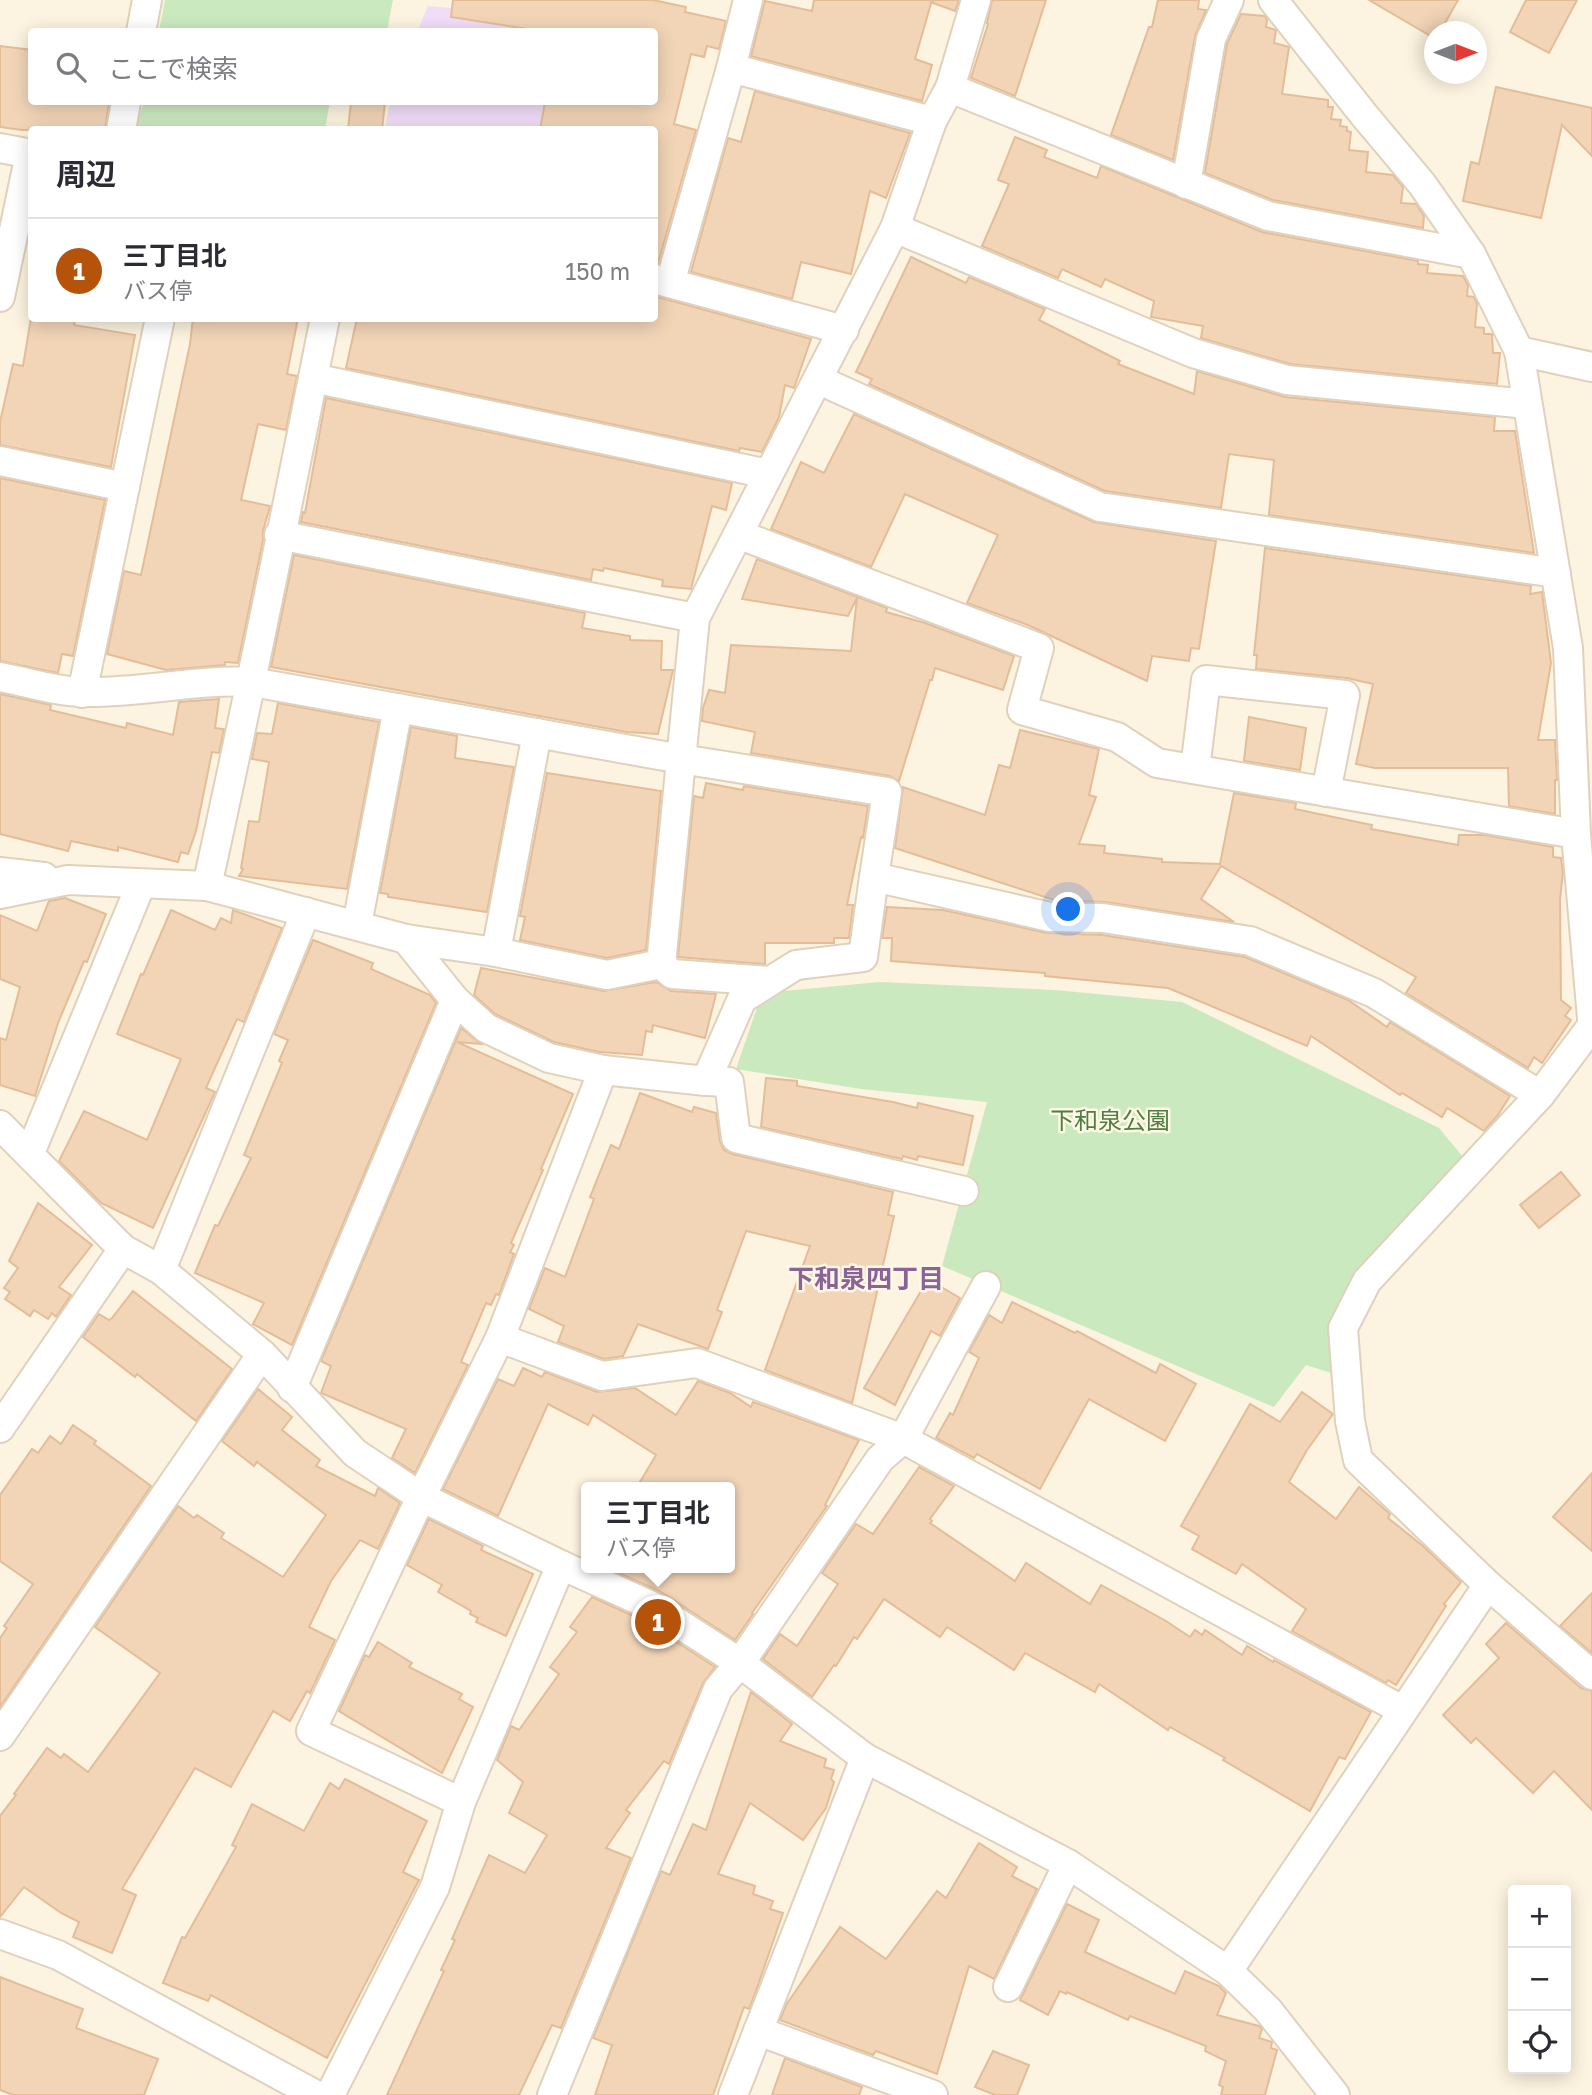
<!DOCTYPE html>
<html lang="ja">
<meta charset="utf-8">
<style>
body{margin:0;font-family:"Golos Text","Noto Sans JP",sans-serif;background:#f2f2f3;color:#2b2b33}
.controls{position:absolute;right:21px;bottom:21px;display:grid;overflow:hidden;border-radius:7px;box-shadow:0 4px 18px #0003}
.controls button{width:63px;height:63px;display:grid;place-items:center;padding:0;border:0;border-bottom:2px solid #e1e1e2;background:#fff;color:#2b2b33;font:35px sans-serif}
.compass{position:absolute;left:1424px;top:21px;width:63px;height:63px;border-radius:50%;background:#fff;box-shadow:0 4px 18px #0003;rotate:90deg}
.you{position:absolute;left:1069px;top:910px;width:24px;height:24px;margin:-18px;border:5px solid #fff;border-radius:50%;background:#1a73e8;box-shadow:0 0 0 10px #1a73e833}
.badge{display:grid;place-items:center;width:46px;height:46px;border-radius:50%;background:#b45309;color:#fff;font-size:23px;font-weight:700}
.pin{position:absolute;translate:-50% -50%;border:4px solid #fff;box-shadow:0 2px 7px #0006}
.popup{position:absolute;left:581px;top:1482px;width:154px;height:91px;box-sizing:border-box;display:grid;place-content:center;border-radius:7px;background:#fff;filter:drop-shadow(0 2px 5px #0005);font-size:23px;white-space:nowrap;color:#7c7c81}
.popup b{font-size:26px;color:#2b2b33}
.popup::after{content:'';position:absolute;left:50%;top:100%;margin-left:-14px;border:14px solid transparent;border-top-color:#fff}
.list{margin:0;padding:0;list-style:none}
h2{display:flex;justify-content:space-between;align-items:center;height:91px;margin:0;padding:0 28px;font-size:30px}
h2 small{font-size:23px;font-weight:400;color:#7c7c81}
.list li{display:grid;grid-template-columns:46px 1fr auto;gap:21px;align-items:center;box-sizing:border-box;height:105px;padding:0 28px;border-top:2px solid #e1e1e2}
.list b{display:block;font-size:26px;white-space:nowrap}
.list p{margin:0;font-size:23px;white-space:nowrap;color:#7c7c81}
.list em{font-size:23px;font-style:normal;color:#7c7c81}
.icon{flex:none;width:38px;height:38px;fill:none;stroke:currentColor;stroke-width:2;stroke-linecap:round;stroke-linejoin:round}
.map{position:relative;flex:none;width:1592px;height:2095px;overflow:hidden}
.search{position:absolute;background:#fff;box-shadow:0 4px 18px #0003;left:28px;top:28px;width:630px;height:77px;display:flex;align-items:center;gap:18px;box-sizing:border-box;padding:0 24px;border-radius:7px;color:#7c7c81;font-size:26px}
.panel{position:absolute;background:#fff;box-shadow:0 4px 18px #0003;left:28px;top:126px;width:630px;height:196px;border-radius:7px}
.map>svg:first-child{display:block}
.education{fill:#f1ddf8}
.green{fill:#cbe9bf}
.building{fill:#f2d5b7;stroke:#e4bd98;stroke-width:2}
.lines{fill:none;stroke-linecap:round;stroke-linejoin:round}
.street-casing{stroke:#e0d1bc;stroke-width:32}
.street{stroke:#fff;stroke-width:28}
.labels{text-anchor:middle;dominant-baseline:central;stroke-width:5;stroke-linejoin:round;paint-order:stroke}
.park-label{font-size:24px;fill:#4e7e42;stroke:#fff8e6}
.neighbourhood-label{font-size:26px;font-weight:bold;fill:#8b6396;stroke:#fff8e6}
</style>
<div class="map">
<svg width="1592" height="2095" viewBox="0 0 1592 2095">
<rect width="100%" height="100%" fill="#fcf4e0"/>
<g class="education">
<polygon points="428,6 487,11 633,31 417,32"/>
<polygon points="390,102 624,102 620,129 385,130"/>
</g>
<g class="green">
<polygon points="165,0 393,0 387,31 159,31"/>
<polygon points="144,102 330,102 325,129 135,130"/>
<polygon points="880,982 1055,990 1182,1002 1439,1128 1464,1158 1332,1337 1331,1373 1306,1365 1274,1407 942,1266 987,1102 861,1089 736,1069 762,993"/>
</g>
<g class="building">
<polygon points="453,0 653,0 686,7 685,12 726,21 719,49 707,46 704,57 691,54 674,124 696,130 658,263 654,263 654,130 540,130 545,102 654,102 654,32 547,32 451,17"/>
<polygon points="814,0 932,0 915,59 932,65 922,101 751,56 765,1 812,11"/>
<polygon points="933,0 959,0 955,11 933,3"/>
<polygon points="992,0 1046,0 1015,96 971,78 988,24 987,23"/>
<polygon points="1158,0 1199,0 1198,9 1206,10 1195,36 1173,160 1111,135 1149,27 1152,27"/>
<polygon points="1369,0 1458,0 1440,32 1434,32 1434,38"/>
<polygon points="1526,0 1577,0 1549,53 1510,32"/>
<polygon points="1241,14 1265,16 1267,20 1266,27 1276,30 1274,43 1289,47 1282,94 1328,100 1328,107 1333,107 1331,119 1341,120 1340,126 1347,127 1347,131 1351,132 1349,150 1368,152 1366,172 1393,175 1403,187 1401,203 1416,204 1424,216 1423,228 1273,200 1205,173 1227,44"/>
<polygon points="0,46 32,50 32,102 109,102 105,130 22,130 0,127"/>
<polygon points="1496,87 1592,108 1592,156 1562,125 1541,218 1463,201 1471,162 1479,164"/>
<polygon points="755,91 910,133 886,198 870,191 851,274 801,262 792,299 691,272 728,138 741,142"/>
<polygon points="351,102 385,102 382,130 348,130"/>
<polygon points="1015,137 1047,150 1044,157 1097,178 1101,166 1262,232 1418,261 1418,264 1428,265 1427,273 1463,276 1468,285 1467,296 1474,297 1477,304 1475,327 1484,328 1484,334 1492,334 1493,353 1500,353 1497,384 1290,364 1201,338 1203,326 1151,317 1154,301 1105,279 1101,287 1062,269 1058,278 982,246 1009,184 998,180"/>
<polygon points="911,257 966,283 969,277 1045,309 1039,320 1120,361 1118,364 1194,394 1197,371 1285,397 1495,417 1494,431 1515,431 1534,553 1269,515 1274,460 1229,454 1221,508 1105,491 869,384 872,379 856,372"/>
<polygon points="654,296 811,339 794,388 785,385 779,417 762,452 740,448 739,451 346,368 357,318 654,318"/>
<polygon points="31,318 75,318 74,325 135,335 111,467 0,445 0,422 13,364 23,366"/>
<polygon points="193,318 298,318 287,374 297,376 286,430 258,424 241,500 270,506 263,531 263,540 238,663 225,662 225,665 166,670 107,654 124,571 141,575 190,344"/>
<polygon points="326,398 732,483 726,510 712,506 691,589 662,586 663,580 604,568 603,571 593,569 591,580 301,522 303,512 305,513"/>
<polygon points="854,414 1094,522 1216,541 1199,649 1191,648 1189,661 1152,656 1147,681 1028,625 967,603 998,535 905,494 871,567 771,529 801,462 824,473"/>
<polygon points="0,478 105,500 73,656 62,654 58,673 0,661"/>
<polygon points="1265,548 1531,586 1530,594 1542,592 1551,663 1538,740 1555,740 1557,780 1555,780 1555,814 1509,806 1508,768 1375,768 1356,764 1373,684 1347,678 1256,669 1257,655 1254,655"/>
<polygon points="294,555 585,613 582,628 630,636 630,640 662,641 661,670 673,670 658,734 627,732 271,667"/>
<polygon points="757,559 887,608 886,612 925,623 1014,656 1003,690 935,668 932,680 930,680 899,781 890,776 751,753 755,732 702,721 703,708 709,690 725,693 731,645 851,651 857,598 848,616 742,599"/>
<polygon points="0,694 51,705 50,710 126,728 127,723 173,735 179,702 219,699 215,728 224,729 219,753 212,752 196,831 188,854 181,852 178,862 118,847 118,851 71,841 68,851 0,834"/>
<polygon points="278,703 379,722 347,889 239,876 243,869 241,868 249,821 259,822 269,762 252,759 257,733 272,734"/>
<polygon points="1249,717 1306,728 1300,770 1244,761"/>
<polygon points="411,727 457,736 455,758 514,767 487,912 388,897 388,894 380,893"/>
<polygon points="1020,730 1099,749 1089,795 1096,797 1079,844 1105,846 1104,853 1162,859 1162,862 1220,864 1234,793 1296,803 1295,809 1372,825 1371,829 1458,845 1459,835 1485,835 1553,847 1553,857 1561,858 1563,873 1560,899 1561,1000 1571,1008 1565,1016 1571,1020 1542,1063 1534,1057 1528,1068 1406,993 1416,977 1221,866 1201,899 1234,922 1105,902 1054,900 895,848 903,787 985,815 999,765 1010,768"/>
<polygon points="547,773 661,791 646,950 607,958 520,940 525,917 520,916"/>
<polygon points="706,783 743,790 744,786 868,806 863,838 861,837 847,905 853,905 849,938 834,938 834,943 765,943 765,964 678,957 694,796 703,798"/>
<polygon points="65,898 106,914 87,962 84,961 58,1023 35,1096 0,1085 0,1038 6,1040 20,987 0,979 0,915 37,931 49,901"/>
<polygon points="887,907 943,910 1047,933 1102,935 1245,957 1348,1000 1387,1027 1390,1022 1510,1096 1498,1115 1484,1131 1447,1108 1442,1117 1402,1093 1400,1095 1311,1036 1307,1046 1168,988 1045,976 1045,973 891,961 892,938 882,938"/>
<polygon points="171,910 215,930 221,918 231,923 233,910 282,928 244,1022 237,1019 206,1088 215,1092 153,1228 101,1203 59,1161 84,1111 147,1140 181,1059 117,1034 141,974 143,975"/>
<polygon points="313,940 373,963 371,969 430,995 436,1003 292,1345 253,1324 264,1303 195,1273 215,1225 218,1226 251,1158 244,1155 282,1063 279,1061 288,1040 274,1034"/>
<polygon points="481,968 604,991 656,982 671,991 716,994 705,1038 653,1025 652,1032 646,1031 642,1055 599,1052 554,1042 495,1014 474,995"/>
<polygon points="461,1028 481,1044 457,1042 573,1094 541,1169 543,1170 511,1243 514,1245 510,1252 514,1254 499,1295 496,1294 491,1305 486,1303 461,1362 468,1365 415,1473 392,1458 406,1429 321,1393 331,1366 321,1361"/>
<polygon points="766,1078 797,1081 797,1086 893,1102 917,1108 918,1103 973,1116 963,1165 918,1156 917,1160 903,1156 902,1159 761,1127"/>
<polygon points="640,1093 692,1112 694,1107 716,1113 720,1141 724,1150 732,1154 893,1192 888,1215 894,1216 852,1403 765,1370 810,1246 746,1231 717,1310 722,1312 708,1349 638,1324 623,1356 604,1359 558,1342 564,1326 529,1309 545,1268 565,1277 594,1199 590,1197 611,1145 619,1149"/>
<polygon points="1561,1172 1580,1195 1539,1228 1520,1205"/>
<polygon points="38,1203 92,1245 59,1287 71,1295 56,1317 52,1313 48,1319 34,1310 30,1316 5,1299 10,1292 4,1288 18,1268 9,1261"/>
<polygon points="928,1279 960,1298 940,1336 931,1331 895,1405 864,1388"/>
<polygon points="133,1291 232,1369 196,1421 137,1374 135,1377 83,1337 99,1314 109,1320 112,1318"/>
<polygon points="1012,1302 1075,1333 1077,1331 1156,1373 1160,1364 1196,1384 1165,1441 1089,1399 1040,1489 977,1454 974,1458 936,1438 950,1413 953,1415 979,1358 969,1352 989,1315 1002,1323"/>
<polygon points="523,1368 542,1377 545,1372 597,1392 635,1388 676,1415 698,1381 730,1393 751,1407 753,1402 859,1440 825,1505 827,1506 752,1613 753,1614 735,1640 661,1592 612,1570 614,1568 730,1568 730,1487 637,1487 656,1455 593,1415 588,1425 548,1404 498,1516 443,1489 498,1379 514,1386"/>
<polygon points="258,1389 292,1417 282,1430 320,1460 316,1466 375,1496 378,1488 400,1503 378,1549 360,1540 331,1581 309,1627 335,1640 310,1693 307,1691 290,1721 273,1711 231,1787 195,1768 122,1889 136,1895 112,1953 73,1937 79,1922 61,1913 24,1887 0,1917 0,1816 16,1795 14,1794 47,1748 61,1758 64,1754 88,1772 160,1673 95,1627 178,1506 194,1518 197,1515 224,1533 221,1538 283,1577 326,1515 257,1462 254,1466 222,1441"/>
<polygon points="1302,1392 1333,1414 1307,1450 1289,1482 1336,1519 1359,1487 1390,1514 1388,1518 1423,1546 1461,1582 1444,1604 1446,1606 1396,1685 1388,1680 1386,1683 1292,1631 1306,1609 1242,1564 1236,1574 1192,1549 1199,1536 1181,1526 1250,1404 1280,1422"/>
<polygon points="73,1425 96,1441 94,1444 151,1486 0,1707 0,1638 7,1628 4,1626 33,1584 0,1561 0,1495 32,1449 38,1453 50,1436 61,1444"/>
<polygon points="919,1467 954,1486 930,1519 932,1521 930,1523 1015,1581 1026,1563 1090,1604 1101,1585 1166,1621 1190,1637 1195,1630 1202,1635 1205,1630 1242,1655 1247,1646 1273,1662 1274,1660 1371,1712 1345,1759 1339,1757 1310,1811 1223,1760 1225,1758 1170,1727 1168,1730 1099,1684 1095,1692 1025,1653 1014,1670 947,1627 940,1637 884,1599 857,1639 854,1637 836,1666 834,1665 812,1697 763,1659 780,1634 797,1646 838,1584 822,1573 856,1524 873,1534"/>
<polygon points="1592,1473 1592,1551 1553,1517"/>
<polygon points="429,1519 483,1546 481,1550 533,1574 506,1636 476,1622 478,1618 470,1614 471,1611 438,1592 442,1585 407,1565"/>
<polygon points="1592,1593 1592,1653 1560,1626"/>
<polygon points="592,1597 644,1621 715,1667 703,1683 669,1764 664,1761 626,1810 630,1813 606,1848 631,1858 561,2028 552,2025 519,2095 387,2095 444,1971 441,1970 455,1940 452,1939 489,1855 525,1873 547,1835 509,1813 523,1782 497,1760 511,1726 519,1730 559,1674 550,1667 577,1632 570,1627"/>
<polygon points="1506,1623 1581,1688 1592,1691 1592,1810 1554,1771 1533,1793 1476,1738 1471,1743 1443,1715 1499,1658 1486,1644"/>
<polygon points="378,1642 412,1663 409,1667 462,1694 459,1699 473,1707 442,1773 339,1711 365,1655 369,1657"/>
<polygon points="751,1692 792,1724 780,1741 826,1759 824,1767 834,1770 831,1779 834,1782 826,1808 803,1840 750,1803 718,1874 755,1886 753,1894 773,1901 770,1909 783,1913 758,1985 749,2009 744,2007 713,2095 595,2095 612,2045 593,2038 661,1871 670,1875 693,1824 706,1830"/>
<polygon points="345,1779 427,1821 403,1872 419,1880 327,2058 211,1995 208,2001 163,1983 182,1937 185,1938 236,1847 232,1845 252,1804 304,1831 330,1783 339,1789"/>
<polygon points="979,1843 1017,1867 1012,1876 1037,1889 994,1979 969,1966 937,2074 876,2051 873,2055 780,2020 786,2005 840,1927 886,1959 937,1891 946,1898"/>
<polygon points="1067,1904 1099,1920 1085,1952 1175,1994 1185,1971 1219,1986 1226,1993 1217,2015 1259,2026 1262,2029 1259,2038 1272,2042 1271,2048 1277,2050 1265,2095 1221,2095 1223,2087 1219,2085 1226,2061 1205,2051 1206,2046 1130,2016 1128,2020 1067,1992 1066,1994 1060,1991 1048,2015 1020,2000"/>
<polygon points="0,1977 83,2009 76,2028 158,2059 144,2095 13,2095 0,2090"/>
<polygon points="993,2051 1029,2065 1017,2095 995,2095 975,2087"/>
<polygon points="785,2058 862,2087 859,2095 772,2095"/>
</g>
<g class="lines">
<defs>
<g id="street">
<polyline points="1273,0 1364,115 1422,184 1471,254 1519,351 1568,648 1576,834 1592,1018"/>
<polyline points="141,32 147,0"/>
<polyline points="731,68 932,121"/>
<polyline points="950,88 1268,216 1471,254"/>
<polyline points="121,130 126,102"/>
<polyline points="0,148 32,154"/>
<polyline points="1186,184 1211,39 1229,0"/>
<polyline points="895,228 1193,353 1287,380 1527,404"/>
<polyline points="654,279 844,330"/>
<polyline points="670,283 731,68 748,0"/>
<polyline points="0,297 30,154"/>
<polyline points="1519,351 1592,367"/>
<polyline points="313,378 768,474"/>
<polyline points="819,380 1100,507 1556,573"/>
<polyline points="0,461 125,487"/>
<polyline points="279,535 695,618"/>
<polyline points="740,535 1039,648 1022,710 1117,737 1157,763 1576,834"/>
<path d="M 0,677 C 27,682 57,692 85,692 C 141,693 196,679 252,682 L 681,759 L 887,792 L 874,877 L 1050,917 L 1103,918 L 1250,941 L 1374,993 L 1540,1095"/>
<polyline points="82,693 160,318"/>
<polyline points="1195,769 1206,680 1345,695 1326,792"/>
<polyline points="0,872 44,877"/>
<path d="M 207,886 C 249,697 287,508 325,318"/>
<polyline points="0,894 68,880 207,886 406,939 496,952 607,975 661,964 695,618 895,228 932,121 950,88 976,0"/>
<polyline points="357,925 398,708"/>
<polyline points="406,939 455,1000 486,1028 549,1058 603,1070 500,1338 421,1497 311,1731 461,1802"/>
<polyline points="496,952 537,733"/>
<polyline points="661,964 672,974 769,981"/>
<polyline points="1592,1026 1540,1095 1367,1281 1343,1328 1350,1421 1358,1460 1488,1585 1592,1675"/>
<polyline points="603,1070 706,1081 742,999 796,965 863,957 874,877"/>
<polyline points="706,1081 729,1082 736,1138 964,1191"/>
<polyline points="0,1125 123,1249 161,1270 262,1354 355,1453 421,1497 561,1565 652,1606 740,1663 865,1758 1068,1864 1228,1971 1268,2010 1335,2095"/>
<polyline points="30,1153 141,884"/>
<polyline points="161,1270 306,912"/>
<polyline points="500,1338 602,1376 697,1363 903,1439 1402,1710"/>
<polyline points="292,1388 455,1000"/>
<polyline points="0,1428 123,1249"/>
<polyline points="0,1736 262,1354"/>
<polyline points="0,1934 58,1955 316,2095"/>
<polyline points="1228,1971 1488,1585"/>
<polyline points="1008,1987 1068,1864"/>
<polyline points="758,2031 933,2095"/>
<polyline points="330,2095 435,1887 461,1802 561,1565"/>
<polyline points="552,2095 718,1689 740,1663 880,1459 903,1439 986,1286"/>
<polyline points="733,2095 865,1758"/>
</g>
</defs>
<use href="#street" class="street-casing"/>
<use href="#street" class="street"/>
</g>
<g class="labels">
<g class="park-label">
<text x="1110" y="1119">下和泉公園</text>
</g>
<g class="neighbourhood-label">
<text x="866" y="1278">下和泉四丁目</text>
</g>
</g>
</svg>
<div class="controls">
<button>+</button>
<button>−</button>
<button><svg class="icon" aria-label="locate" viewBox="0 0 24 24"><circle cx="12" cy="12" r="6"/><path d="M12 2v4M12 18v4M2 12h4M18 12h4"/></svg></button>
</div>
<svg class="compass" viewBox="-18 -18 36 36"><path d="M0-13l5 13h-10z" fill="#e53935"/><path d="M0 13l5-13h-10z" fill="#7c7c81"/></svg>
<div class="you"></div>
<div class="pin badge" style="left:658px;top:1622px">1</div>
<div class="popup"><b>三丁目北</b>バス停</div>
<div class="search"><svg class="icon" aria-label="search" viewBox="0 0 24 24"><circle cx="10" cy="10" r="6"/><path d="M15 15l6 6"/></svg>ここで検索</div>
<section class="panel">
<h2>周辺<small></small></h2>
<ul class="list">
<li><span class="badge">1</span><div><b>三丁目北</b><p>バス停</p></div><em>150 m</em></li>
</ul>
</section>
</div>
